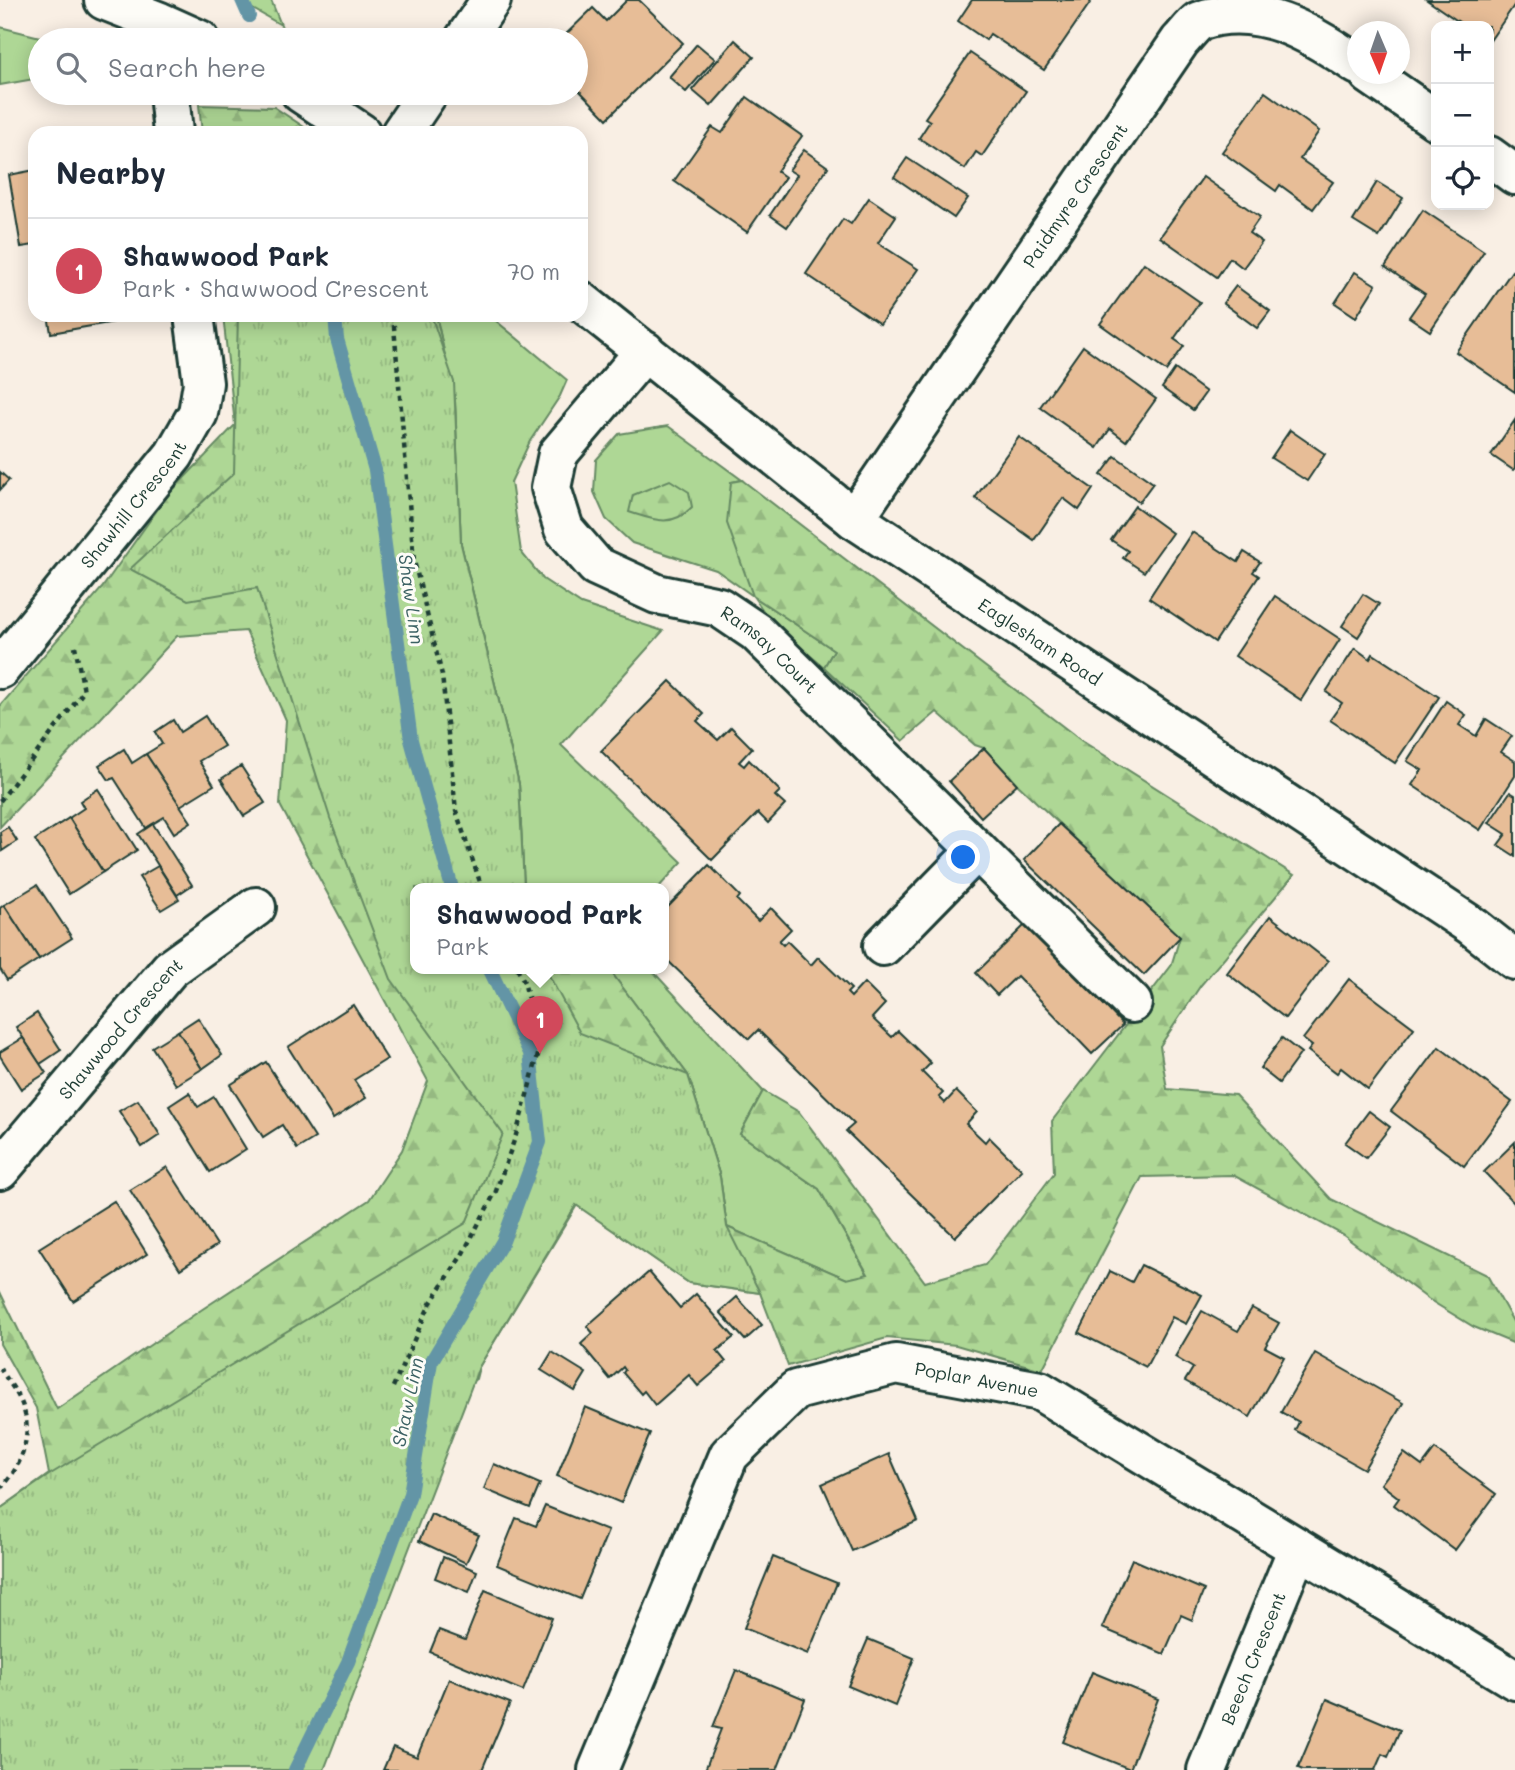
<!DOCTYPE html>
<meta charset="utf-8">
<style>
body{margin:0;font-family:Mali,sans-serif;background:#f2f2f3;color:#1f2937}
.controls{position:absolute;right:21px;top:21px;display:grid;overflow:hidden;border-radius:14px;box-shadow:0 4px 18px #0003}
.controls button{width:63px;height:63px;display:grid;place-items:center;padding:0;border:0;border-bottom:2px solid #e0e1e3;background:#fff;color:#1f2937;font:35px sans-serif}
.compass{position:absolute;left:1347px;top:21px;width:63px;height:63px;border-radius:50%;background:#fff;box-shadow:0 4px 18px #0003;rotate:178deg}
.you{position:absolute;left:964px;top:858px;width:24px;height:24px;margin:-18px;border:5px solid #fff;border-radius:50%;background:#1a73e8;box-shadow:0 0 0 10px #1a73e833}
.badge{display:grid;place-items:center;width:46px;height:46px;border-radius:50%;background:#d1495b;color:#fff;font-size:23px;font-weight:700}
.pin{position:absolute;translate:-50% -58px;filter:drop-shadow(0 2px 4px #0008)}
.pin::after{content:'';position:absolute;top:37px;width:24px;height:21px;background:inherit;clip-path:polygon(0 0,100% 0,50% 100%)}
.popup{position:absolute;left:410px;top:883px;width:259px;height:91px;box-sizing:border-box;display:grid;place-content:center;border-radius:14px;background:#fff;filter:drop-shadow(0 2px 5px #0005);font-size:23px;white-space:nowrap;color:#747a83}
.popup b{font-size:26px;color:#1f2937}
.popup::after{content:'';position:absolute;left:50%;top:100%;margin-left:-14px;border:14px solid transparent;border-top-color:#fff}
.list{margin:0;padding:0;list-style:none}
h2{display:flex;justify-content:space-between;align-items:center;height:91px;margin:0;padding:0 28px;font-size:30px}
h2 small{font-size:23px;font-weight:400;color:#747a83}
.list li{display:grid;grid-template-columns:46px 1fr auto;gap:21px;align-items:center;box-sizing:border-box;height:105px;padding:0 28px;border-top:2px solid #e0e1e3}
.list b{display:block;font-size:26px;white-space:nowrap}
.list p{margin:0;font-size:23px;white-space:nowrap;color:#747a83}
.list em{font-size:23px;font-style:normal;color:#747a83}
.icon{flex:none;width:38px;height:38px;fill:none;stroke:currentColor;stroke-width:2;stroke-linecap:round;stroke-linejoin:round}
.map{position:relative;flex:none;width:1515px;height:1770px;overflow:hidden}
.search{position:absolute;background:#fff;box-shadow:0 4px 18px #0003;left:28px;top:28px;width:560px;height:77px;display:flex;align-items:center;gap:18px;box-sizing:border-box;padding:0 24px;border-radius:38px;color:#747a83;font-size:26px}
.panel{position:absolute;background:#fff;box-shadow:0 4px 18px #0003;left:28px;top:126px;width:560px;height:196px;border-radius:21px}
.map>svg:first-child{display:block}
.grass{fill:#aed795;stroke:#668a64;stroke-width:2}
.forest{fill:url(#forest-firs);stroke:#668a64;stroke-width:2}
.park{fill:url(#park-tufts);stroke:#668a64;stroke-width:2}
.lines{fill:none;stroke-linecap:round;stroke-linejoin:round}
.stream{stroke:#6395a6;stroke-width:14}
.building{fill:#e7bd97;stroke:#1f3d34;stroke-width:2}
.minor-casing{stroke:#1f3d34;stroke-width:44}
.tertiary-casing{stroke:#1f3d34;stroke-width:44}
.path{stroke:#1f3d34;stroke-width:4.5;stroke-dasharray:5 5;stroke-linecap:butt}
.minor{stroke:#fdfcf7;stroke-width:38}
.tertiary{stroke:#fdfcf7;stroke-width:38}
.labels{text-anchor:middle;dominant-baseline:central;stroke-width:6;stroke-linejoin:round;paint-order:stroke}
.street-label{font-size:18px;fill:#1f3d34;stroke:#fdfcf7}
.water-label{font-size:19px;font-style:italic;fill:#3c6264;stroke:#fdfcf7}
</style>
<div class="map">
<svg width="1515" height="1770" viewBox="0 0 1515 1770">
<defs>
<pattern id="forest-firs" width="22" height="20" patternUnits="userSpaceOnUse" patternTransform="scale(1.75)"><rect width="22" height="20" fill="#aed795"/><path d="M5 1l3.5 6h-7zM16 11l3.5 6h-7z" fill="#95b981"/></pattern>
<pattern id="park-tufts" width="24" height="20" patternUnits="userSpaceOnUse" patternTransform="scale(1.75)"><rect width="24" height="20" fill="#aed795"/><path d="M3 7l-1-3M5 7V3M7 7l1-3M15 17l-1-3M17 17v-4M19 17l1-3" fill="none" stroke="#95b981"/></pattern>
</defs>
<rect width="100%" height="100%" fill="#f9efe4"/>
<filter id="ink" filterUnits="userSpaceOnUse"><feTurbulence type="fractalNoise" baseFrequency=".0143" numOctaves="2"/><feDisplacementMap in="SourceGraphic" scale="14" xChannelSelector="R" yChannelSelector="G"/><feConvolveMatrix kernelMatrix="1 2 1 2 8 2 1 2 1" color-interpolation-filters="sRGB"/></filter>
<g filter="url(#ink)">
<g class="grass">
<polygon points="0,27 52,40 40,40 40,78 0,85"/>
<polygon points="436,315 489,315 567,380 560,396 530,441 511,482 521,552 543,579 581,604 663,631 561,745 682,862 658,888 524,888 519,784 461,544 455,401"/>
<polygon points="668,426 742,480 731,482 753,596 834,650 824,667 773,625 753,596 716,570 632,543 606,519 594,492 596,460 619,434"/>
<polygon points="608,968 650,968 763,1091 740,1134 819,1189 868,1275 847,1279 727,1227 720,1177 688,1075"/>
</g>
<g class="forest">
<polygon points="237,0 271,0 281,25"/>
<polygon points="199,105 274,107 313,133 202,133"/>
<polygon points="223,315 436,315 455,401 461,544 519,784 524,888 416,888 416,968 608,968 688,1075 720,1177 727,1227 847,1279 868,1274 819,1189 740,1134 763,1091 799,1112 925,1282 985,1265 1054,1173 1052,1121 1171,966 1180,937 1017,784 984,748 975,745 937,712 903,741 824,667 834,650 753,596 727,523 731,482 742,480 1082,741 1294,875 1201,985 1160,1046 1167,1089 1235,1095 1331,1199 1487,1275 1515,1325 1515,1344 1474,1327 1428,1299 1343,1235 1233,1175 1142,1177 1042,1370 956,1345 887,1338 788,1366 760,1293 689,1283 577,1205 479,1367 476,1379 396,1434 0,1770 0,1509 49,1474 36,1408 0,1344 0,1292 57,1409 201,1310 369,1200 402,1150 428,1081 280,805 286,720 246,631 177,636 0,827 0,706 102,588 167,496 235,425"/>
<path d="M 670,480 L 689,492 L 692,507 C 672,528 654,520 629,512 L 633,495 Z"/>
</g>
<polygon class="park" points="238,315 431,315 454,382 461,544 519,784 524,888 416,888 416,968 545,968 580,1033 688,1075 720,1177 727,1227 760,1293 689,1283 576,1205 479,1367 324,1770 0,1770 0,1509 49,1475 466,1223 503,1134 391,979 330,818 257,588 188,600 130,569 234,473"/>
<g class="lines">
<g class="stream">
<polyline points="242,0 249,16"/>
<polyline points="335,315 337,339 375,470 411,740 452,888"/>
<polyline points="295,1770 348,1662 410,1494 431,1362 503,1241 540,1142 530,1053 489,968"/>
</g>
</g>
<g class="building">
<polygon points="627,0 639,0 683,43 607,119 576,87 576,40 560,40 593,8 606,21"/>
<polygon points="972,0 1092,0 1044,70 990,34 986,40 958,21"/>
<polygon points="1427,0 1515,0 1515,4 1489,42 1489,26 1465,26"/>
<polygon points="735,40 754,57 711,106 692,90"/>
<polygon points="697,44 715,59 686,92 669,77"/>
<polygon points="970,53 1026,91 982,156 976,152 965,169 919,138 930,121 925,118"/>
<polygon points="1265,92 1319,131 1300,159 1333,182 1313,209 1280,185 1276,191 1222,152"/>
<polygon points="747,97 802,136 777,171 785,177 747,232 674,181 712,127 722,133"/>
<polygon points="804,150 828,167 787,227 770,215 797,175 789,170"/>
<polygon points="907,158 968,198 954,218 894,177"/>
<polygon points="35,170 35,245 21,247 9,175"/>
<polygon points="1203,177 1260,217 1249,233 1262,242 1243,268 1230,258 1217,277 1160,237"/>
<polygon points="1377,182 1403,198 1379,237 1353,221"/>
<polygon points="869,198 896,216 878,243 918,269 880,324 806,274 843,219 851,224"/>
<polygon points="1423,210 1484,251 1430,331 1409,317 1425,294 1385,267"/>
<polygon points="1144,263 1200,302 1174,339 1184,346 1166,371 1100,324"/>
<polygon points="1512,271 1515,273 1515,392 1456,352"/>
<polygon points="1355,272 1376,285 1356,317 1335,303"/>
<polygon points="1236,286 1270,311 1257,328 1223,303"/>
<polygon points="48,315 125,315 126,320 51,333"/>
<polygon points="1083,346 1156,399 1126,441 1110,429 1097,448 1040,407"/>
<polygon points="1175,369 1206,392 1193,410 1162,388"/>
<polygon points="1515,420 1515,468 1513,470 1491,455"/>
<polygon points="1290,430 1325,454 1307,481 1271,458"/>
<polygon points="1019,437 1093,489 1079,510 1063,498 1034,540 975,498"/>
<polygon points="1115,456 1153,483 1139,502 1101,475"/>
<polygon points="0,472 9,480 0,490"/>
<polygon points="1135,506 1172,533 1144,572 1123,558 1128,551 1111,540"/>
<polygon points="1192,532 1238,562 1244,552 1260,562 1253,572 1259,576 1215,642 1149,598"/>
<polygon points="1363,594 1379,604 1358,637 1342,626"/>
<polygon points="1275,596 1340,639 1301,700 1235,656"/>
<polygon points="1355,648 1370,659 1373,654 1439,697 1395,763 1330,720 1342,703 1326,692"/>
<polygon points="670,681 704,714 697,721 718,740 731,727 752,748 739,762 744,766 749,760 780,791 775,796 785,805 768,823 758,813 712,860 601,751"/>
<polygon points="1446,701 1466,715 1459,725 1476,736 1486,719 1512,736 1501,752 1515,761 1515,776 1480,830 1412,785 1422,770 1407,761"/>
<polygon points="205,716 224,746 199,761 214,785 180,806 146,754 162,744 155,732 173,720 180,732"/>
<polygon points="984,748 1017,784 981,817 949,781"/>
<polygon points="124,749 132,763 146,754 191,822 174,833 164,817 146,828 114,778 109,780 99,765"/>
<polygon points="241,766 265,803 244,816 221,779"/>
<polygon points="98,789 137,850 103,872 69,818 84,808 80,801"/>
<polygon points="1510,792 1515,795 1515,856 1498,845 1506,834 1489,823"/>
<polygon points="69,818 103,872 69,894 35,840"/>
<polygon points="153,824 192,885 177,895 138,834"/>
<polygon points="1059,824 1180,937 1144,975 1024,860"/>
<polygon points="8,827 17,841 2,851 0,832"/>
<polygon points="709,865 740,896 737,900 758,921 771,908 791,929 779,941 783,945 787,941 811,965 818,957 851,989 847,993 851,997 864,983 885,1004 872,1018 892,1037 898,1031 931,1063 922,1072 943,1093 939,1097 945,1103 956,1091 977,1112 966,1124 985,1142 989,1137 1022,1170 955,1237 846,1131 854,1124 758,1030 749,1039 664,957 664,911"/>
<polygon points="158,866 179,899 161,910 139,877"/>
<polygon points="37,885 72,938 39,959 4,905"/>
<polygon points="4,905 39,959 7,980 0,969 0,908"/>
<polygon points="1270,916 1328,961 1285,1018 1227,973"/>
<polygon points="1027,923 1123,1025 1092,1054 1017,976 997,995 976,973"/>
<polygon points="1349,979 1414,1028 1368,1089 1341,1068 1337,1073 1308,1051 1312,1046 1303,1039"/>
<polygon points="353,1005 387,1059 354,1080 366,1098 333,1119 288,1047"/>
<polygon points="37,1013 61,1050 40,1064 16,1027"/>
<polygon points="198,1018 222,1055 202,1069 178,1031"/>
<polygon points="178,1031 202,1069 176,1085 152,1047"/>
<polygon points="23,1038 46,1073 21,1089 0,1056 0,1052"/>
<polygon points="1282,1038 1301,1053 1279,1083 1260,1068"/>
<polygon points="1439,1047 1512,1102 1464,1166 1391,1111"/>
<polygon points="266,1062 315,1138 297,1149 282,1125 263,1137 230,1085"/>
<polygon points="189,1093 198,1107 214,1097 246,1149 210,1172 169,1106"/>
<polygon points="138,1100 160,1135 142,1147 119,1111"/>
<polygon points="1369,1111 1390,1127 1366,1158 1345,1143"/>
<polygon points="1515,1142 1515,1204 1484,1172"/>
<polygon points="167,1167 217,1245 180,1269 130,1190"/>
<polygon points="114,1201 147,1254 73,1301 39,1248"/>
<polygon points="1141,1265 1202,1295 1186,1324 1172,1317 1146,1367 1079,1333 1110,1271 1132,1282"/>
<polygon points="649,1272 680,1308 696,1294 734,1337 717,1351 726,1362 698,1386 689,1375 655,1405 644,1391 641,1394 623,1373 625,1370 623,1367 610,1379 581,1344 593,1333 587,1326"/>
<polygon points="737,1297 762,1325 745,1340 720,1312"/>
<polygon points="1252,1308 1279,1323 1265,1347 1284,1357 1250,1417 1185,1381 1193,1368 1175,1357 1202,1311 1238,1331"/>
<polygon points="552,1352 586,1373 575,1391 541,1370"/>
<polygon points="1315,1353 1403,1403 1364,1469 1295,1430 1299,1422 1281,1412"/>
<polygon points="585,1407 650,1434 621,1503 557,1476"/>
<polygon points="1435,1449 1496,1494 1455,1550 1394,1505 1399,1498 1381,1484 1404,1453 1422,1466"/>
<polygon points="889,1454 918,1521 852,1551 822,1484"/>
<polygon points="494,1464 540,1484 530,1508 484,1489"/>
<polygon points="545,1506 608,1531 580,1599 497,1565 516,1518 536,1526"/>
<polygon points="431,1514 479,1535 466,1563 419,1541"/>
<polygon points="443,1557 477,1571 469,1592 435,1578"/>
<polygon points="773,1557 837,1583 808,1654 744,1628"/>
<polygon points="1132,1559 1204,1590 1192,1620 1181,1615 1164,1654 1102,1628"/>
<polygon points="485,1590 552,1618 523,1691 430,1652 439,1630 465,1640"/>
<polygon points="868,1639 914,1658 895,1706 848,1686"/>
<polygon points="736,1670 805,1699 777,1770 705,1770 721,1729 713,1727"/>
<polygon points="1092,1672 1158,1699 1130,1769 1063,1742"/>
<polygon points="449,1679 510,1703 482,1770 383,1770 393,1747 417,1757"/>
<polygon points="1327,1699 1400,1730 1388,1757 1382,1754 1375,1770 1303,1770 1298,1768"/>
</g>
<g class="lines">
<defs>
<g id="minor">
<polyline points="464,40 491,0"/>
<polyline points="1369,74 1436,120"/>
<polyline points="169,93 173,133"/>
<polyline points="401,133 428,93"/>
<polyline points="1489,156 1515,175"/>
<path id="s1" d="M 645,351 L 558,454 L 551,488 L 564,529 L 596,566 L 657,594 L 719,607 L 756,632 L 1132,1003"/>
<path id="s2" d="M 854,519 L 1180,41 C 1186,35 1192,26 1199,21 C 1257,0 1311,33 1358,65"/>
<path id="s3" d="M 0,669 L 174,455 L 198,413 L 203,383 L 194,315"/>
<polyline points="883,946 977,850"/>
<path id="s4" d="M 0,1170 L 170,969 L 256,907"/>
<path id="s5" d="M 598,1770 L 729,1455 L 796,1390 L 896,1364 L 1040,1391 L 1515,1680"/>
<path id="s6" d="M 1207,1770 L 1298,1548"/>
</g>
<g id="tertiary">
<polyline points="104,0 160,22 200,40"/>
<polyline points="301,93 361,133"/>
<path id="s7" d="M 581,301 L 854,519 L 1472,926 L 1515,960"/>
</g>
</defs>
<use href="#minor" class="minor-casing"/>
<use href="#tertiary" class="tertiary-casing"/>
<g class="path">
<polyline points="393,315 414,561 442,675 456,811 482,888"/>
<polyline points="0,801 84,691 75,646"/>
<path d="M 0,1368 C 7,1380 19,1394 23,1407 C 33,1437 21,1468 0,1489"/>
<polyline points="393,1387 430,1304 462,1255 496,1191 516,1135 541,1044 524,982 517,968"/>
</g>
<use href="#minor" class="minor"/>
<use href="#tertiary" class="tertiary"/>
</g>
</g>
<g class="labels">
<g class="street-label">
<text stroke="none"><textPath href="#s2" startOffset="392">Paidmyre Crescent</textPath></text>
<text stroke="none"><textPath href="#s3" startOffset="212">Shawhill Crescent</textPath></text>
<text stroke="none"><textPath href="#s7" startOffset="572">Eaglesham Road</textPath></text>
<text stroke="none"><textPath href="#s1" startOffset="458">Ramsay Court</textPath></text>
<text stroke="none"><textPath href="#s4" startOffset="186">Shawwood Crescent</textPath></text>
<text stroke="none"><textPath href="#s5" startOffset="620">Poplar Avenue</textPath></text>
<text stroke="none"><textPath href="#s6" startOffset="121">Beech Crescent</textPath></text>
</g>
<g class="water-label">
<text transform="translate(412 599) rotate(82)">Shaw Linn</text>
<text transform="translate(407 1402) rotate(-78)">Shaw Linn</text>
</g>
</g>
</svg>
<div class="controls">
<button>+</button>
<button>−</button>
<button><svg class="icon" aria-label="locate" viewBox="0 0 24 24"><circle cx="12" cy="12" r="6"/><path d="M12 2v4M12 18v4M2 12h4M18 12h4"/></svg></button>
</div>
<svg class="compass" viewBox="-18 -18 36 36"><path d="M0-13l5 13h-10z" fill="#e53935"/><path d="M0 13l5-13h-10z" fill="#747a83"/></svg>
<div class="you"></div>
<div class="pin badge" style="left:540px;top:1054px">1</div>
<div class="popup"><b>Shawwood Park</b>Park</div>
<div class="search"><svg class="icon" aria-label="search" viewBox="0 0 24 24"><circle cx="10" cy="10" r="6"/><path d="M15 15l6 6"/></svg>Search here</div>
<section class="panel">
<h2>Nearby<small></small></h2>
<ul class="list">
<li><span class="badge">1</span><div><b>Shawwood Park</b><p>Park · Shawwood Crescent</p></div><em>70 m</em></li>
</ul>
</section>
</div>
